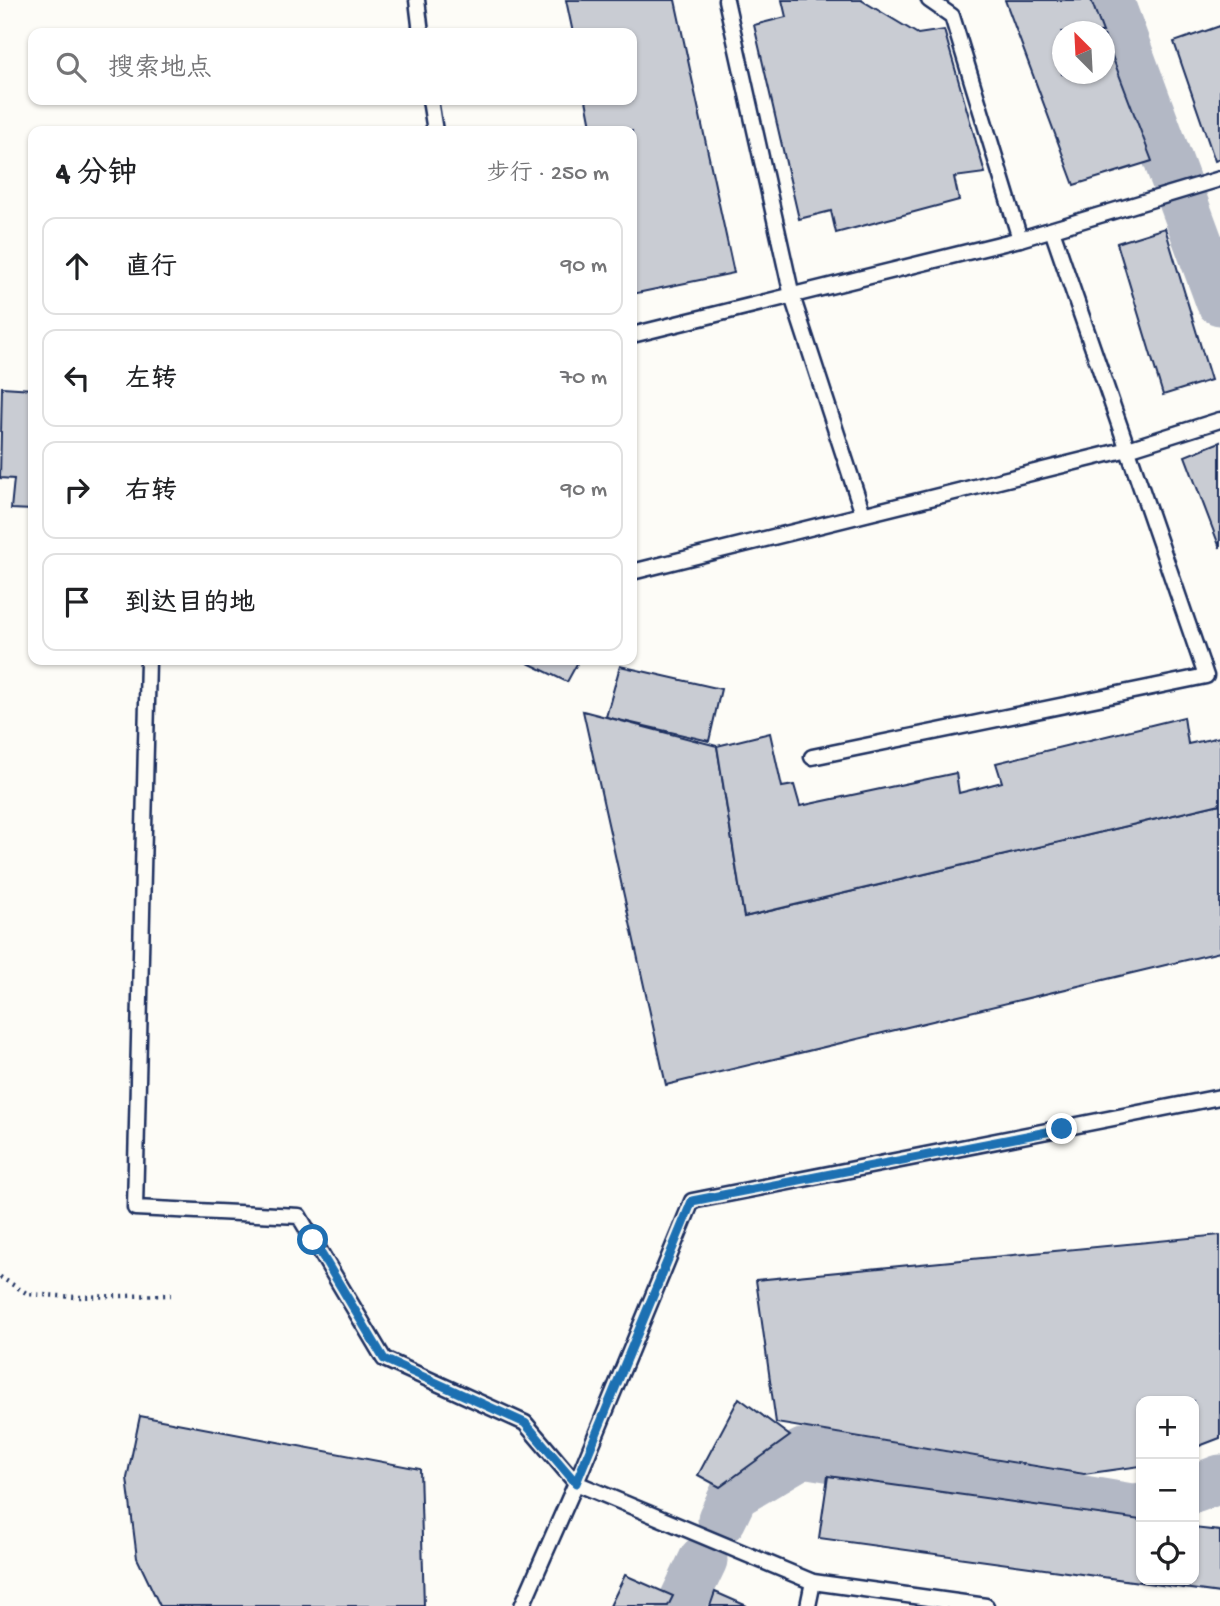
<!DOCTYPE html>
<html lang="zh">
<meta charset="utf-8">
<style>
body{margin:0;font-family:"Gochi Hand","LXGW WenKai TC",sans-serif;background:#f6f6f6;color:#202124}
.controls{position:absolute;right:21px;bottom:21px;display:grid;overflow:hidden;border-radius:14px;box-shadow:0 2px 5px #0004}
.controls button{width:63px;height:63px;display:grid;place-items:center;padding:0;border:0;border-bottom:2px solid #e0e0e0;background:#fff;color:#202124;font:35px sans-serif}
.compass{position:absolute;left:1052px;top:21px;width:63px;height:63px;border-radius:50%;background:#fff;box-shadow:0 2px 5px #0004;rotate:336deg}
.stop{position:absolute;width:21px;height:21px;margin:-16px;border:5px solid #1f6fb2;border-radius:50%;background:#fff}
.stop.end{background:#1f6fb2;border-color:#fff;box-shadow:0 2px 7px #0008}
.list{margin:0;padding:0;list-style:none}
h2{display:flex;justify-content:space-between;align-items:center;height:91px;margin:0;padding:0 28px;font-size:30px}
h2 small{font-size:23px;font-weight:400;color:#757577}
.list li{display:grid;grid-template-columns:46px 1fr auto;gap:21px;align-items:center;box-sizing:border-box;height:98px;margin:0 14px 14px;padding:0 14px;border:2px solid #e0e0e0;border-radius:14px}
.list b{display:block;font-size:26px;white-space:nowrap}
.list em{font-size:23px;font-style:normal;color:#757577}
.icon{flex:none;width:38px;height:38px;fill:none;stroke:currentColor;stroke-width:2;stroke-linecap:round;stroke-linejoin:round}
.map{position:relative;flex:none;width:1220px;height:1606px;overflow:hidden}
.search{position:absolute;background:#fff;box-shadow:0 2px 5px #0004;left:28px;top:28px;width:609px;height:77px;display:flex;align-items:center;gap:18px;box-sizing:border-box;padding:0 24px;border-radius:14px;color:#757577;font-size:26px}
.panel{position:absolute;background:#fff;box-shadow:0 2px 5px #0004;left:28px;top:126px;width:609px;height:539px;border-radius:14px}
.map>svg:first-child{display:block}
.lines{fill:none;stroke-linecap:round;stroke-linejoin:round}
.river{stroke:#b3b8c5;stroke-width:49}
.building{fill:#c9ccd3;stroke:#1b2f5e;stroke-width:2}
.lane-casing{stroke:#1b2f5e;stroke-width:19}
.path{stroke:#1b2f5e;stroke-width:4.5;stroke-dasharray:2 5;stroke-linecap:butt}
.lane{stroke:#fdfcf7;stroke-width:14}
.route{stroke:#1f6fb2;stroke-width:9}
</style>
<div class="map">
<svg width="1220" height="1606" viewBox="0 0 1220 1606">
<rect width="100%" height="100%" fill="#fdfcf7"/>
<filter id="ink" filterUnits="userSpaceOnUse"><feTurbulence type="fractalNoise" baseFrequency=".0143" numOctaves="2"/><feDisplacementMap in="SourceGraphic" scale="14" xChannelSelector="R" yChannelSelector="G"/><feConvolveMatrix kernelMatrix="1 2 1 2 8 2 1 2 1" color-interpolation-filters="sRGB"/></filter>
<g filter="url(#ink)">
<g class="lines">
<g class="river">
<polyline points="1109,0 1220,301"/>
<polyline points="1194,1489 1220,1479"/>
<polyline points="722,1519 734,1494 803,1453 1137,1509 1141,1507"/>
<polyline points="681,1606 703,1560"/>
</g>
</g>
<g class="building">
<polygon points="566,0 675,0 734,273 632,294 632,131 592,131 586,100 632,100 632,33 573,33"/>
<polygon points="782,0 861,0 918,34 944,30 985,173 954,177 959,200 836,233 831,211 799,219 754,25 786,17"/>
<polygon points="1005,0 1091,0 1103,32 1062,32 1062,74 1104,74 1104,35 1152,161 1074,185"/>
<polygon points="1220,26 1220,159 1215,161 1174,42"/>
<polygon points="1165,228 1211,380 1163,395 1117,243"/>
<polygon points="2,387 33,389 33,510 11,509 14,479 0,478"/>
<polygon points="1220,442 1220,548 1185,456"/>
<polygon points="527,660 579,660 567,682 526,662"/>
<polygon points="620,666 721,689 709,741 606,717"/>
<polygon points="583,711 717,746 744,917 1220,804 1220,952 666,1085"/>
<polygon points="1184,717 1188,744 1220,737 1220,804 744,917 717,746 770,733 782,787 794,785 800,806 956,773 959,793 1002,782 996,763"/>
<polygon points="1220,1235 1220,1438 1194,1448 1194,1401 1141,1401 1141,1466 1084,1474 776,1423 756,1280"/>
<polygon points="739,1398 790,1436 720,1487 698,1475"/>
<polygon points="140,1416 420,1469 424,1606 160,1606 137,1558 127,1478"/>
<polygon points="828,1476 1141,1520 1141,1580 1194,1580 1194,1528 1220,1531 1220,1593 819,1538"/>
<polygon points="625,1575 673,1596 668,1606 610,1606"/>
<polygon points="715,1592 747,1606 710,1606"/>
</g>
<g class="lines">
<defs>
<g id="lane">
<polyline points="417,0 421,33"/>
<polyline points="726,0 792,296 863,514"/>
<polyline points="929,0 952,16 1020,239"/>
<polyline points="430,100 435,131"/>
<polyline points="632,335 1020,239 1220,179"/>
<polyline points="632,572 1128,449 1220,420"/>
<polyline points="148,660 135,1208 299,1216 384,1359 525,1423 576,1483 813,1582 986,1606"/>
<polyline points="812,757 1206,676 1052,230"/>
<polyline points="522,1606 576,1483 692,1201 1220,1097"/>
<polyline points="808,1606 813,1582"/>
</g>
</defs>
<use href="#lane" class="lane-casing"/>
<polyline class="path" points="0,1277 28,1294 76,1297 171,1295"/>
<use href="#lane" class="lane"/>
</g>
</g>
<g class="lines" filter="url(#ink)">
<polyline class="route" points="313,1240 384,1359 525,1423 576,1483 692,1201 1062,1129"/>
</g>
</svg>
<div class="controls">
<button>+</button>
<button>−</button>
<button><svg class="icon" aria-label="locate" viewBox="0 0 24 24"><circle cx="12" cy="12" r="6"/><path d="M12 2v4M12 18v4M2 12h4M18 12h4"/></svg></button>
</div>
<svg class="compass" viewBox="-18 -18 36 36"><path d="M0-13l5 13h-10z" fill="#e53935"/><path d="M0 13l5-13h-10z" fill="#757577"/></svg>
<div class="stop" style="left:313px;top:1240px"></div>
<div class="stop end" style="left:1062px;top:1129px"></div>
<div class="search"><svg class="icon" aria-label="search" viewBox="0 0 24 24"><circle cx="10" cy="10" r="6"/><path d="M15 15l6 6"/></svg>搜索地点</div>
<section class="panel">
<h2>4 分钟<small>步行 · 250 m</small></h2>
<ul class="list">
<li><svg class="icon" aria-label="ahead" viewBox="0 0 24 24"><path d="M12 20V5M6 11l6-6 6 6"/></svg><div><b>直行</b></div><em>90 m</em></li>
<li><svg class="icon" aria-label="left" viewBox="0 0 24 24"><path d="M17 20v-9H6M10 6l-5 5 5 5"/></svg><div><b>左转</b></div><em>70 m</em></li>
<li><svg class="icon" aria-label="right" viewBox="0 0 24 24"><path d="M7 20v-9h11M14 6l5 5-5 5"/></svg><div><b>右转</b></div><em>90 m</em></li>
<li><svg class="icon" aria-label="arrive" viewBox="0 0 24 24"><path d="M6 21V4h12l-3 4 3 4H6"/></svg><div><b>到达目的地</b></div></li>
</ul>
</section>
</div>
